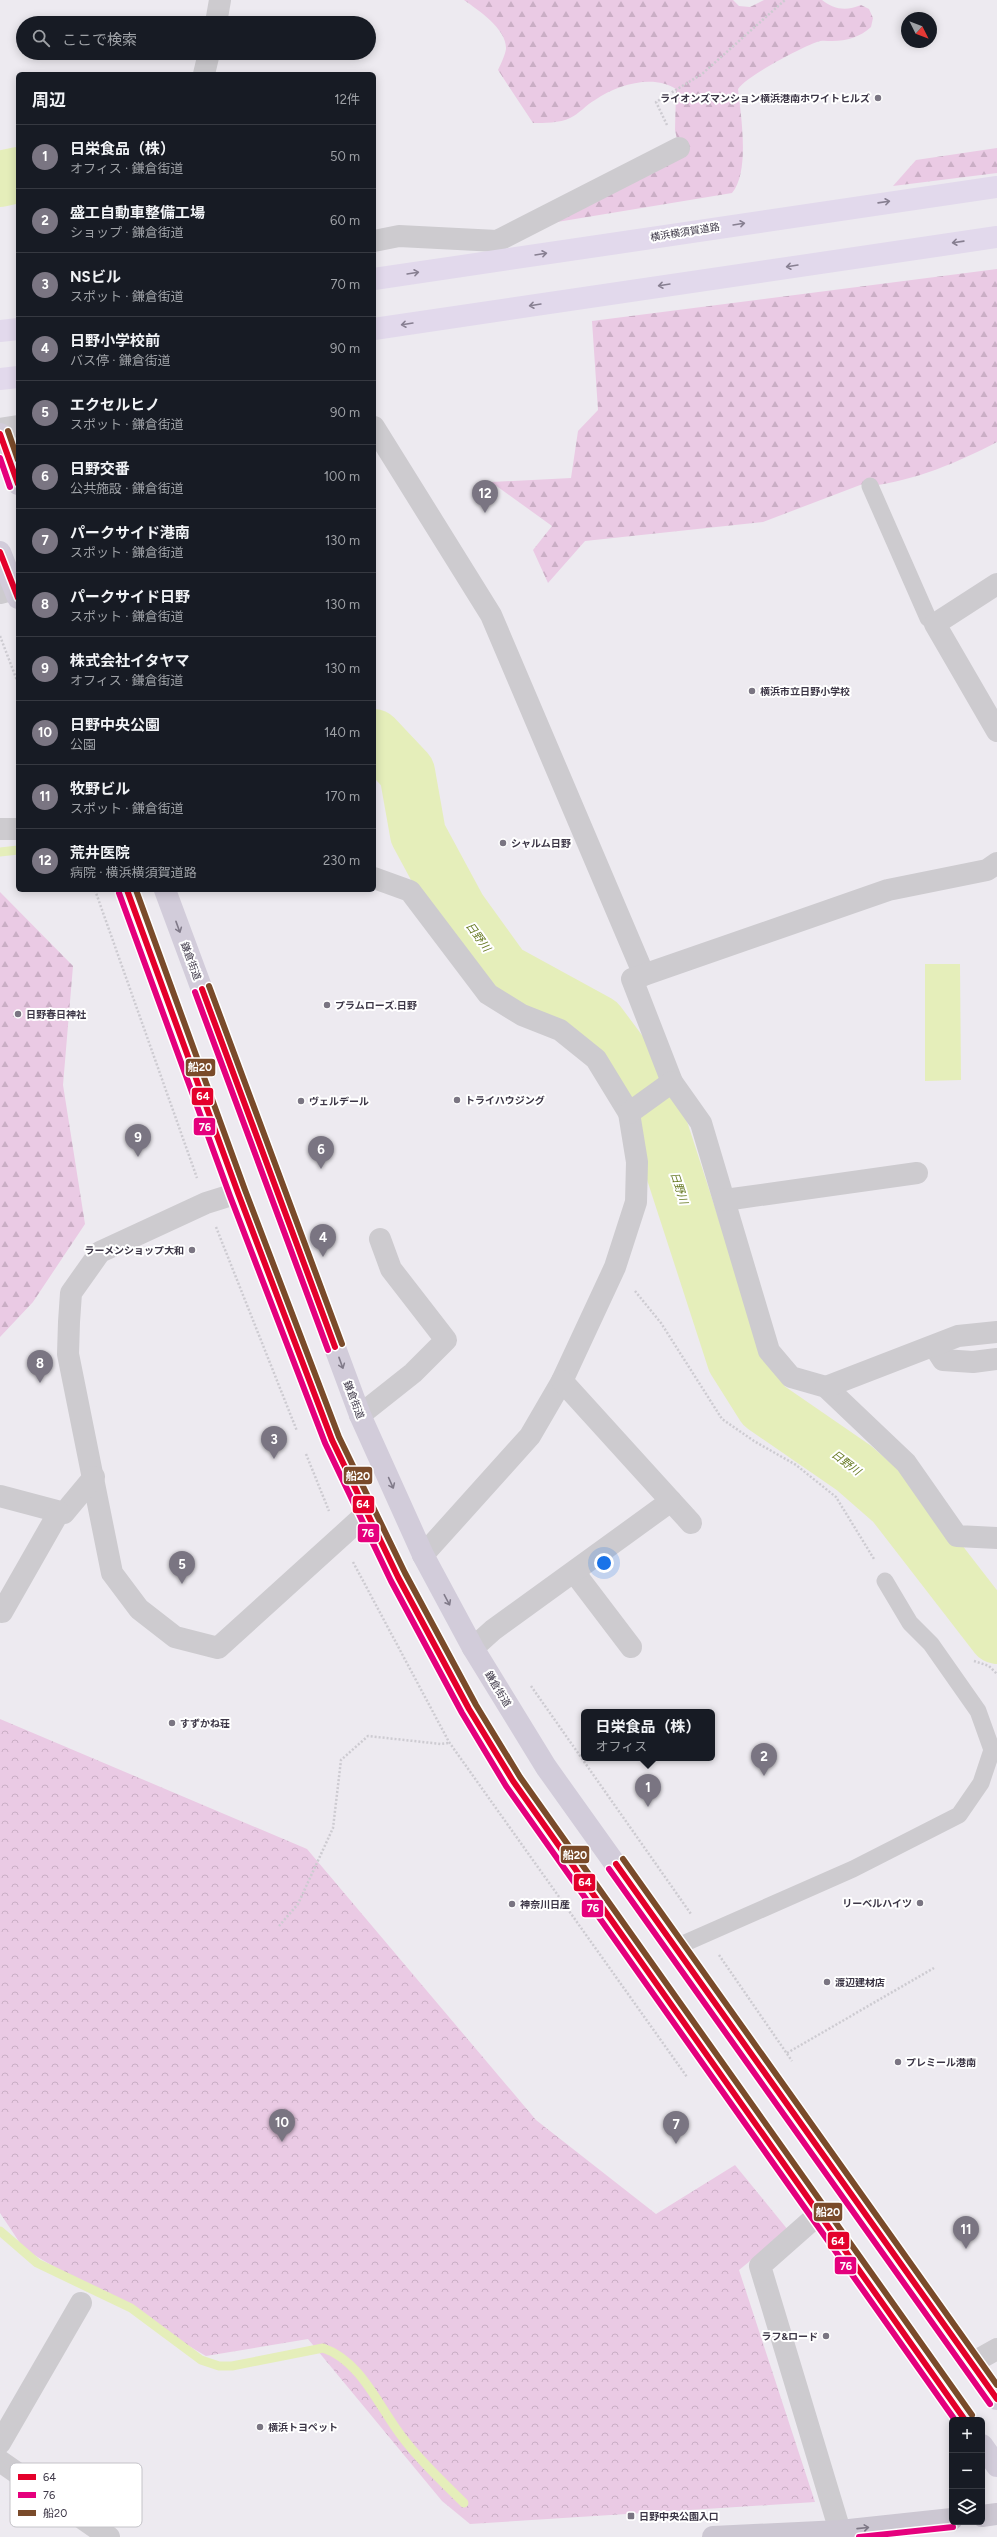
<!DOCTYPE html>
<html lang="ja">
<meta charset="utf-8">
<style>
body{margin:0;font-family:Figtree,"Noto Sans JP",sans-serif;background:#20242c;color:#f1f3f6}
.controls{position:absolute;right:12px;bottom:12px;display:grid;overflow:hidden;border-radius:6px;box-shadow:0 2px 10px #0003}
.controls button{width:36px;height:36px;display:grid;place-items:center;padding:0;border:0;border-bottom:1px solid #363941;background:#171b24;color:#f1f3f6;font:20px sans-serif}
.compass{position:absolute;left:901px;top:12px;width:36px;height:36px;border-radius:50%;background:#171b24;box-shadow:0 2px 10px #0003;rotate:132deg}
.you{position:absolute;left:604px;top:1563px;width:14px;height:14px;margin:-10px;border:3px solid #fff;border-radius:50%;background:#1a73e8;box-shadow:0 0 0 6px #1a73e833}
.badge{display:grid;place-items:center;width:26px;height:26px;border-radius:50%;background:#7a7582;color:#fff;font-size:13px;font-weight:700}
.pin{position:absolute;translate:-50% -33px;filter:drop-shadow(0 1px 2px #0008)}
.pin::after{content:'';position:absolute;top:21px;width:14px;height:12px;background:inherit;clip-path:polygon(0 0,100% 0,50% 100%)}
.popup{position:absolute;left:581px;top:1709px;width:134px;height:52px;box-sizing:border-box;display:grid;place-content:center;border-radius:6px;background:#171b24;filter:drop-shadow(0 1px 3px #0005);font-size:13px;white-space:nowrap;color:#9ea1a6}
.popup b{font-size:15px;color:#f1f3f6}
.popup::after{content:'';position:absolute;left:50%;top:100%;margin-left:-8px;border:8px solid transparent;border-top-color:#171b24}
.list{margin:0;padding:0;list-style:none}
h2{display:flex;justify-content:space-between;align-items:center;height:52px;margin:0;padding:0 16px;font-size:17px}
h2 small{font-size:13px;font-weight:400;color:#9ea1a6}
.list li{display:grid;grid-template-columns:26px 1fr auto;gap:12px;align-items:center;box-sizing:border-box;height:64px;padding:0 16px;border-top:1px solid #363941}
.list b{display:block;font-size:15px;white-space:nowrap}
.list p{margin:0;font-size:13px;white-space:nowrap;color:#9ea1a6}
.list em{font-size:13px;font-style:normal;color:#9ea1a6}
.icon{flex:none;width:22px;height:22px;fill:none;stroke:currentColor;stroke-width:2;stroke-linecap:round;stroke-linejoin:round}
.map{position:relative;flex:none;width:997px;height:2537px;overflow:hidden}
.search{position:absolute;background:#171b24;box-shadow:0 2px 10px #0003;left:16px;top:16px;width:360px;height:44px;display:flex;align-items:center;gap:10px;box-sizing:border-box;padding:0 14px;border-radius:22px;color:#9ea1a6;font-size:15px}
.panel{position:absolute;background:#171b24;box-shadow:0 2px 10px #0003;left:16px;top:72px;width:360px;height:820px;border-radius:6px}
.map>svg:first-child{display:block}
.forest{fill:url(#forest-firs)}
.park{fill:url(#park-crowns)}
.water{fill:#e5eeba}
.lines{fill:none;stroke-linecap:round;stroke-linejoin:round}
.stream{stroke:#e5eeba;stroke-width:9}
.river{stroke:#e5eeba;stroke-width:56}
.path{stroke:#cdcbd1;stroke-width:2.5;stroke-dasharray:2 2;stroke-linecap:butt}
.lane{stroke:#cdcbcf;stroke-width:17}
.street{stroke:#cdcbcf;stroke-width:22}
.secondary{stroke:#ccc7d2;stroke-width:22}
.primary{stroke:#d2ccda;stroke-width:22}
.highway{stroke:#e2d9ec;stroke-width:22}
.bus-1-casing{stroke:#fff;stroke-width:9}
.bus-2-casing{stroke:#fff;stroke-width:9}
.bus-3-casing{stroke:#fff;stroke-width:9}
.bus-1{stroke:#e4002b;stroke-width:6}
.bus-2{stroke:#e5007d;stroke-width:6}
.bus-3{stroke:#7a4b2a;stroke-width:6}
.oneway{stroke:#877f91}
.oneway2{stroke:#807a89}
.oneway3{stroke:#7d7785}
.poi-dot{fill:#7a7582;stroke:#fff;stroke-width:1.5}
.labels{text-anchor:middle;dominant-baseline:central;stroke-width:4;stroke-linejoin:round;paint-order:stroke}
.poi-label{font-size:10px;font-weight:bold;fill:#3c3646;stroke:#fff;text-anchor:start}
.street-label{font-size:10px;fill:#3c3646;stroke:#fff}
.water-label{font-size:11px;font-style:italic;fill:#677a24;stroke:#fff}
.key{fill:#fff;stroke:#c4c3c8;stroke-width:1}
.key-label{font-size:11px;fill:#3c3646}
.line-badge{stroke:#fff;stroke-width:1.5}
.badge-label{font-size:11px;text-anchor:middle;font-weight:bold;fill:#fff}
</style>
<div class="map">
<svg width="997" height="2537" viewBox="0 0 997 2537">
<defs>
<pattern id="forest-firs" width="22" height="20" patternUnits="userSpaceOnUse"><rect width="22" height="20" fill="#eacae4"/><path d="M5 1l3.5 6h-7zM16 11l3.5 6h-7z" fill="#caaec5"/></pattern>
<pattern id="park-crowns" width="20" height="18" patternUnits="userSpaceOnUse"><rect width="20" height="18" fill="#eacae4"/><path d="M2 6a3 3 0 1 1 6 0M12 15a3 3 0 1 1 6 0" fill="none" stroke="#caaec5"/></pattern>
</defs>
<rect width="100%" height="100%" fill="#edeaf0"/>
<g class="forest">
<path d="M 464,0 L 733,0 L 739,6 L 750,7 L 764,0 L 822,0 C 834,10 847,11 861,5 L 869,9 L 873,18 L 871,27 C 860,37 847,41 832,41 C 827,41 821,40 817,42 C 800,48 747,76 738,89 C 741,116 750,172 732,193 L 539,225 L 679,148 L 675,130 L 676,89 C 653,74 617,85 595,100 C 586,105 579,114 570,118 C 560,123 544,123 533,123 L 498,70 C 501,64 505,55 506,49 C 507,29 478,10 464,0 Z"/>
<polygon points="997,148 997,173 893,186 916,160"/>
<path d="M 997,269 L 997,442 C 959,462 914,481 870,486 L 868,482 L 763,522 L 585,541 L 548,583 L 533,550 L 552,526 L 491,482 L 571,478 L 578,431 L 598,410 L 592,321 Z"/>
<polygon points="0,892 73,966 63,1085 85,1224 33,1302 0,1337"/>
</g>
<polygon class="park" points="0,1719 307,1849 536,2120 656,2214 735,2165 788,2230 739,2270 815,2502 470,2524 442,2501 308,2339 206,2356 24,2249 0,2213"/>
<polygon class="water" points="925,964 960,964 961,1080 925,1081"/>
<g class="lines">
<g class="stream">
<polyline points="0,852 18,850"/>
<path d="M 0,2231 L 37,2263 L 131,2308 L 201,2360 L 219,2366 L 232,2366 L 323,2348 C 362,2361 379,2408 403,2438 C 421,2462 443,2482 464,2503"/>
</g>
<g class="river">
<polyline points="0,179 18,175"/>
<polyline points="374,737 407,772 418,834 459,910 503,971 598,1023 636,1074 661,1132 735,1360 764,1406 854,1468 894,1503 997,1636"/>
</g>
<g class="path">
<polyline points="667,125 656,102 702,74 785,0"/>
<polyline points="0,636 18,683"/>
<polyline points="95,890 197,1178"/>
<polyline points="216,1227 297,1431"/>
<polyline points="635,1291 661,1323 722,1419 754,1441 796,1465 836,1497 874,1559"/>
<polyline points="306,1454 329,1511"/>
<polyline points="353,1562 449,1742 687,2077"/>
<polyline points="974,1661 989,1666 997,1674"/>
<polyline points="531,1686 691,1914"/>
<polyline points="279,1926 298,1904 333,1828 341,1760 368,1736 441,1744 449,1743"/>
<polyline points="719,1955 792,2061"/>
<polyline points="787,2053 934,1968"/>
</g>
<g class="lane">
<polyline points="870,486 928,618 935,624"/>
<polyline points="676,1947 853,1869 959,1815 981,1783 992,1750 978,1711 931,1644 910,1623 885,1581"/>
</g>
<g class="street">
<polyline points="216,23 220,0"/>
<polyline points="204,74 209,53"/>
<polyline points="374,241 399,236 497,241 679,148"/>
<polyline points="374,427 491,615 644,975"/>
<polyline points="0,429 18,426"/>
<polyline points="997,584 935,624 997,731"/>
<polyline points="0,593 15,589"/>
<polyline points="0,829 18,829"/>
<polyline points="997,863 987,870 888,890 632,979 672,1082 701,1123 769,1351 791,1377 826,1387 906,1463 957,1536 997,1538"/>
<polyline points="374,878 410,891 488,994 522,1015 560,1030 596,1059 629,1113 637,1162 636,1202 615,1267 562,1381 530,1436 423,1555"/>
<polyline points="629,1113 672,1082"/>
<polyline points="238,1193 206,1203 100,1252 71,1293 69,1322 68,1354 112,1573 139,1609 175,1637 218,1648 367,1513"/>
<polyline points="725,1200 917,1173"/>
<polyline points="934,1346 943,1360 973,1362 997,1359"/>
<polyline points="826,1387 958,1336 997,1332"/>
<polyline points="360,1415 413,1373 446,1340 391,1269 380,1239"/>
<polyline points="0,1496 64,1513 94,1477"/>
<polyline points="671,1501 691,1523"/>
<polyline points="574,1572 631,1647"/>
<polyline points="2,1612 59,1512"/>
<polyline points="473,1648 493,1630 671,1501 562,1381"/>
<polyline points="820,2213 760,2266 840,2531"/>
<polyline points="972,2363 997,2349"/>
<polyline points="0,2443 81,2303"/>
<polyline points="0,2461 109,2537"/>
</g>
<g class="secondary">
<polyline points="982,2516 997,2514"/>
<polyline points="713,2537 840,2531 952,2519"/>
</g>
<g class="primary">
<polyline points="0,434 18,484"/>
<polyline points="0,552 18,598"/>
<polyline points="127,890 238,1193 332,1440 398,1577 469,1709 513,1781 965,2420"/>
<polyline points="165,890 360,1415 423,1555 473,1648 546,1767 997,2399"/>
<polyline points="982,2445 997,2466"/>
</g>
<g class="highway">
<polyline points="374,279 997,187"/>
<polyline points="374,329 997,237"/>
<polyline points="0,331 18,329"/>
<polyline points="0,379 18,377"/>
</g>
<defs>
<g id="bus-1">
<polyline points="0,434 18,484"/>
<polyline points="0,552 18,598"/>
<polyline points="127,890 238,1193 332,1440 398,1577 469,1709 513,1781 965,2420"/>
<polyline points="202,989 335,1347"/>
<polyline points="616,1864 997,2399"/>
</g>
<g id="bus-2">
<polyline points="0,458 10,487"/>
<polyline points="119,893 230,1196 325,1443 391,1581 462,1713 506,1786 955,2420"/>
<polyline points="195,992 328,1350"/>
<polyline points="609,1869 990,2404"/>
<polyline points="859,2537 953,2527"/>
</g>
<g id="bus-3">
<polyline points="8,431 18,460"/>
<polyline points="136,890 245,1190 339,1437 405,1573 476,1705 520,1777 972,2415"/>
<polyline points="209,986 342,1344"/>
<polyline points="623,1859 997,2385"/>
</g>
</defs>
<use href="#bus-1" class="bus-1-casing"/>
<use href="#bus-2" class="bus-2-casing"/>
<use href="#bus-3" class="bus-3-casing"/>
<use href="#bus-1" class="bus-1"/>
<use href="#bus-2" class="bus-2"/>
<use href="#bus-3" class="bus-3"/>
</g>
<defs><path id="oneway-shaft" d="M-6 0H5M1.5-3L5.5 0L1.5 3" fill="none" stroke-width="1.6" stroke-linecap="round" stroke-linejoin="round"/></defs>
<g class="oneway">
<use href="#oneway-shaft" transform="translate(884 202) rotate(-8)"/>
<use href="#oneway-shaft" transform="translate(739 224) rotate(-9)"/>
<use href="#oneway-shaft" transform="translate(958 242) rotate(172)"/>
<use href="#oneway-shaft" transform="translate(541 254) rotate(-9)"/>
<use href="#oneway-shaft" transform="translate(792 266) rotate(171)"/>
<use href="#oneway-shaft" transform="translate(413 273) rotate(-9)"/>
<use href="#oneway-shaft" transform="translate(664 285) rotate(171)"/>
<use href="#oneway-shaft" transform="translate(535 305) rotate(171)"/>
<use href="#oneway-shaft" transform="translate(407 324) rotate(171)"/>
</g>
<g class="oneway2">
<use href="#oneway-shaft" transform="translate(178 927) rotate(70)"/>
<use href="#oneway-shaft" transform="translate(341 1363) rotate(70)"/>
<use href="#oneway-shaft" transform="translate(391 1483) rotate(66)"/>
<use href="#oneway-shaft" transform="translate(447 1600) rotate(62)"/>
</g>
<use class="oneway3" href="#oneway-shaft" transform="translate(863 2528) rotate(-6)"/>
<g class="poi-dot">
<circle cx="878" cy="98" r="4"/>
<circle cx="752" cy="691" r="4"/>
<circle cx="503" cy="843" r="4"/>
<circle cx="327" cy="1005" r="4"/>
<circle cx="18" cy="1014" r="4"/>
<circle cx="457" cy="1100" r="4"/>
<circle cx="301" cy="1101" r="4"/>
<circle cx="192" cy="1250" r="4"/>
<circle cx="172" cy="1723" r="4"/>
<circle cx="920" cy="1903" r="4"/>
<circle cx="512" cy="1904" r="4"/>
<circle cx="827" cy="1982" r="4"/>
<circle cx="898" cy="2062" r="4"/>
<circle cx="826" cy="2336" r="4"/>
<circle cx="260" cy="2427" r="4"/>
<rect x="627" y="2512" width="8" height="8" rx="2"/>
</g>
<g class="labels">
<g class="poi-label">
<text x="870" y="98" text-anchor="end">ライオンズマンション横浜港南ホワイトヒルズ</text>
<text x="760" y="691">横浜市立日野小学校</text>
<text x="511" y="843">シャルム日野</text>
<text x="335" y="1005">プラムローズ.日野</text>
<text x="26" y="1014">日野春日神社</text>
<text x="465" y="1100">トライハウジング</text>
<text x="309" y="1101">ヴェルデール</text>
<text x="184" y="1250" text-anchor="end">ラーメンショップ大和</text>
<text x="180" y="1723">すずかね荘</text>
<text x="912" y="1903" text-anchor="end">リーベルハイツ</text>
<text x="520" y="1904">神奈川日産</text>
<text x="835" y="1982">渡辺建材店</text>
<text x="906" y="2062">プレミール港南</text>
<text x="818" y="2336" text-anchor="end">ラフ&amp;ロード</text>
<text x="268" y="2427">横浜トヨペット</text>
<text x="639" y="2516">日野中央公園入口</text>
</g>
<g class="street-label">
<text transform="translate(685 232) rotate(-9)">横浜横須賀道路</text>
<text transform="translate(191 961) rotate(70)">鎌倉街道</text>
<text transform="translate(354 1400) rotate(69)">鎌倉街道</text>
<text transform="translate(498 1689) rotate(59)">鎌倉街道</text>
</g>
<g class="water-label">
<text transform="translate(478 937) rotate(54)">日野川</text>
<text transform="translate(679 1188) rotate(72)">日野川</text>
<text transform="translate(846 1463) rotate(37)">日野川</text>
</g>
</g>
<rect x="10" y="2463" width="132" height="64" rx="6" class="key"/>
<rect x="18" y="2474" width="18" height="6" fill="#e4002b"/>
<rect x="18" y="2492" width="18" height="6" fill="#e5007d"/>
<rect x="18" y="2510" width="18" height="6" fill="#7a4b2a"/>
<g class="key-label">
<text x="43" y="2481">64</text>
<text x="43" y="2499">76</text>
<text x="43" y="2517">船20</text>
</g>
<g class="line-badge">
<rect x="185" y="1058" width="31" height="19" rx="4" fill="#7a4b2a"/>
<rect x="191" y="1087" width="23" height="19" rx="4" fill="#e4002b"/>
<rect x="193" y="1117" width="23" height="19" rx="4" fill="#e5007d"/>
<rect x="343" y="1466" width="30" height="19" rx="4" fill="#7a4b2a"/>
<rect x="352" y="1495" width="23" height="19" rx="4" fill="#e4002b"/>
<rect x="357" y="1523" width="23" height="20" rx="4" fill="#e5007d"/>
<rect x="560" y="1845" width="30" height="19" rx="4" fill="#7a4b2a"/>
<rect x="573" y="1873" width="23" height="19" rx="4" fill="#e4002b"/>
<rect x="581" y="1899" width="23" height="19" rx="4" fill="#e5007d"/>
<rect x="813" y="2202" width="30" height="20" rx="4" fill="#7a4b2a"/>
<rect x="827" y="2231" width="23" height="19" rx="4" fill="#e4002b"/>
<rect x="834" y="2256" width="23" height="19" rx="4" fill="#e5007d"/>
</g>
<g class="badge-label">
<text x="200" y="1071">船20</text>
<text x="203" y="1100">64</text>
<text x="205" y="1131">76</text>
<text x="358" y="1480">船20</text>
<text x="363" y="1508">64</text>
<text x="368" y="1537">76</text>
<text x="575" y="1859">船20</text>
<text x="585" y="1886">64</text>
<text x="593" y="1912">76</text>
<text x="828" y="2216">船20</text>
<text x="838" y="2245">64</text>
<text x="846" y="2270">76</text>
</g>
</svg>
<div class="controls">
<button>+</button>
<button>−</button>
<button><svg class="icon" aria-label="layers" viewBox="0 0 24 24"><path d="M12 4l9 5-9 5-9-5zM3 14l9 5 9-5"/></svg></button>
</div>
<svg class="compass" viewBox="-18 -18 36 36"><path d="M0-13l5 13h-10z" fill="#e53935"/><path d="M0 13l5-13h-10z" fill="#9ea1a6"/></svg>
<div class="you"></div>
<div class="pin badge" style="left:648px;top:1807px">1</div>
<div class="popup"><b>日栄食品（株）</b>オフィス</div>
<div class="pin badge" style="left:764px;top:1776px">2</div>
<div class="pin badge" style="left:274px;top:1459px">3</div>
<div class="pin badge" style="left:323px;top:1257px">4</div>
<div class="pin badge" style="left:182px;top:1584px">5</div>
<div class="pin badge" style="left:321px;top:1169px">6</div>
<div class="pin badge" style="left:676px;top:2144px">7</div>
<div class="pin badge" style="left:40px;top:1383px">8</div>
<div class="pin badge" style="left:138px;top:1157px">9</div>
<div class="pin badge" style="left:282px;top:2142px">10</div>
<div class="pin badge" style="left:966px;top:2249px">11</div>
<div class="pin badge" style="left:485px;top:513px">12</div>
<div class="search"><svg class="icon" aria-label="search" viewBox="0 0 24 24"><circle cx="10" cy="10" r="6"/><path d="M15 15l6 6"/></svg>ここで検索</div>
<section class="panel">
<h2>周辺<small>12件</small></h2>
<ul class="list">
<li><span class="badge">1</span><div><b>日栄食品（株）</b><p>オフィス · 鎌倉街道</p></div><em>50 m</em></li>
<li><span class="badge">2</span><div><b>盛工自動車整備工場</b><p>ショップ · 鎌倉街道</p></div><em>60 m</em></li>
<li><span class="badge">3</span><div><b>NSビル</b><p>スポット · 鎌倉街道</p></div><em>70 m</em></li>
<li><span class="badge">4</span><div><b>日野小学校前</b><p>バス停 · 鎌倉街道</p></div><em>90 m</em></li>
<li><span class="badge">5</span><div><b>エクセルヒノ</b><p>スポット · 鎌倉街道</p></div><em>90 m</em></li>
<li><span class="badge">6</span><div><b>日野交番</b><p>公共施設 · 鎌倉街道</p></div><em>100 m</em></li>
<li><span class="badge">7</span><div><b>パークサイド港南</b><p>スポット · 鎌倉街道</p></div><em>130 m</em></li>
<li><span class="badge">8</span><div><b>パークサイド日野</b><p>スポット · 鎌倉街道</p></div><em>130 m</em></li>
<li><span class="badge">9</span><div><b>株式会社イタヤマ</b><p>オフィス · 鎌倉街道</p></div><em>130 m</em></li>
<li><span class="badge">10</span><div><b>日野中央公園</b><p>公園</p></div><em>140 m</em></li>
<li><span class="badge">11</span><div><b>牧野ビル</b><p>スポット · 鎌倉街道</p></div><em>170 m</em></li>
<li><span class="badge">12</span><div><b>荒井医院</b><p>病院 · 横浜横須賀道路</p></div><em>230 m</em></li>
</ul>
</section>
</div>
